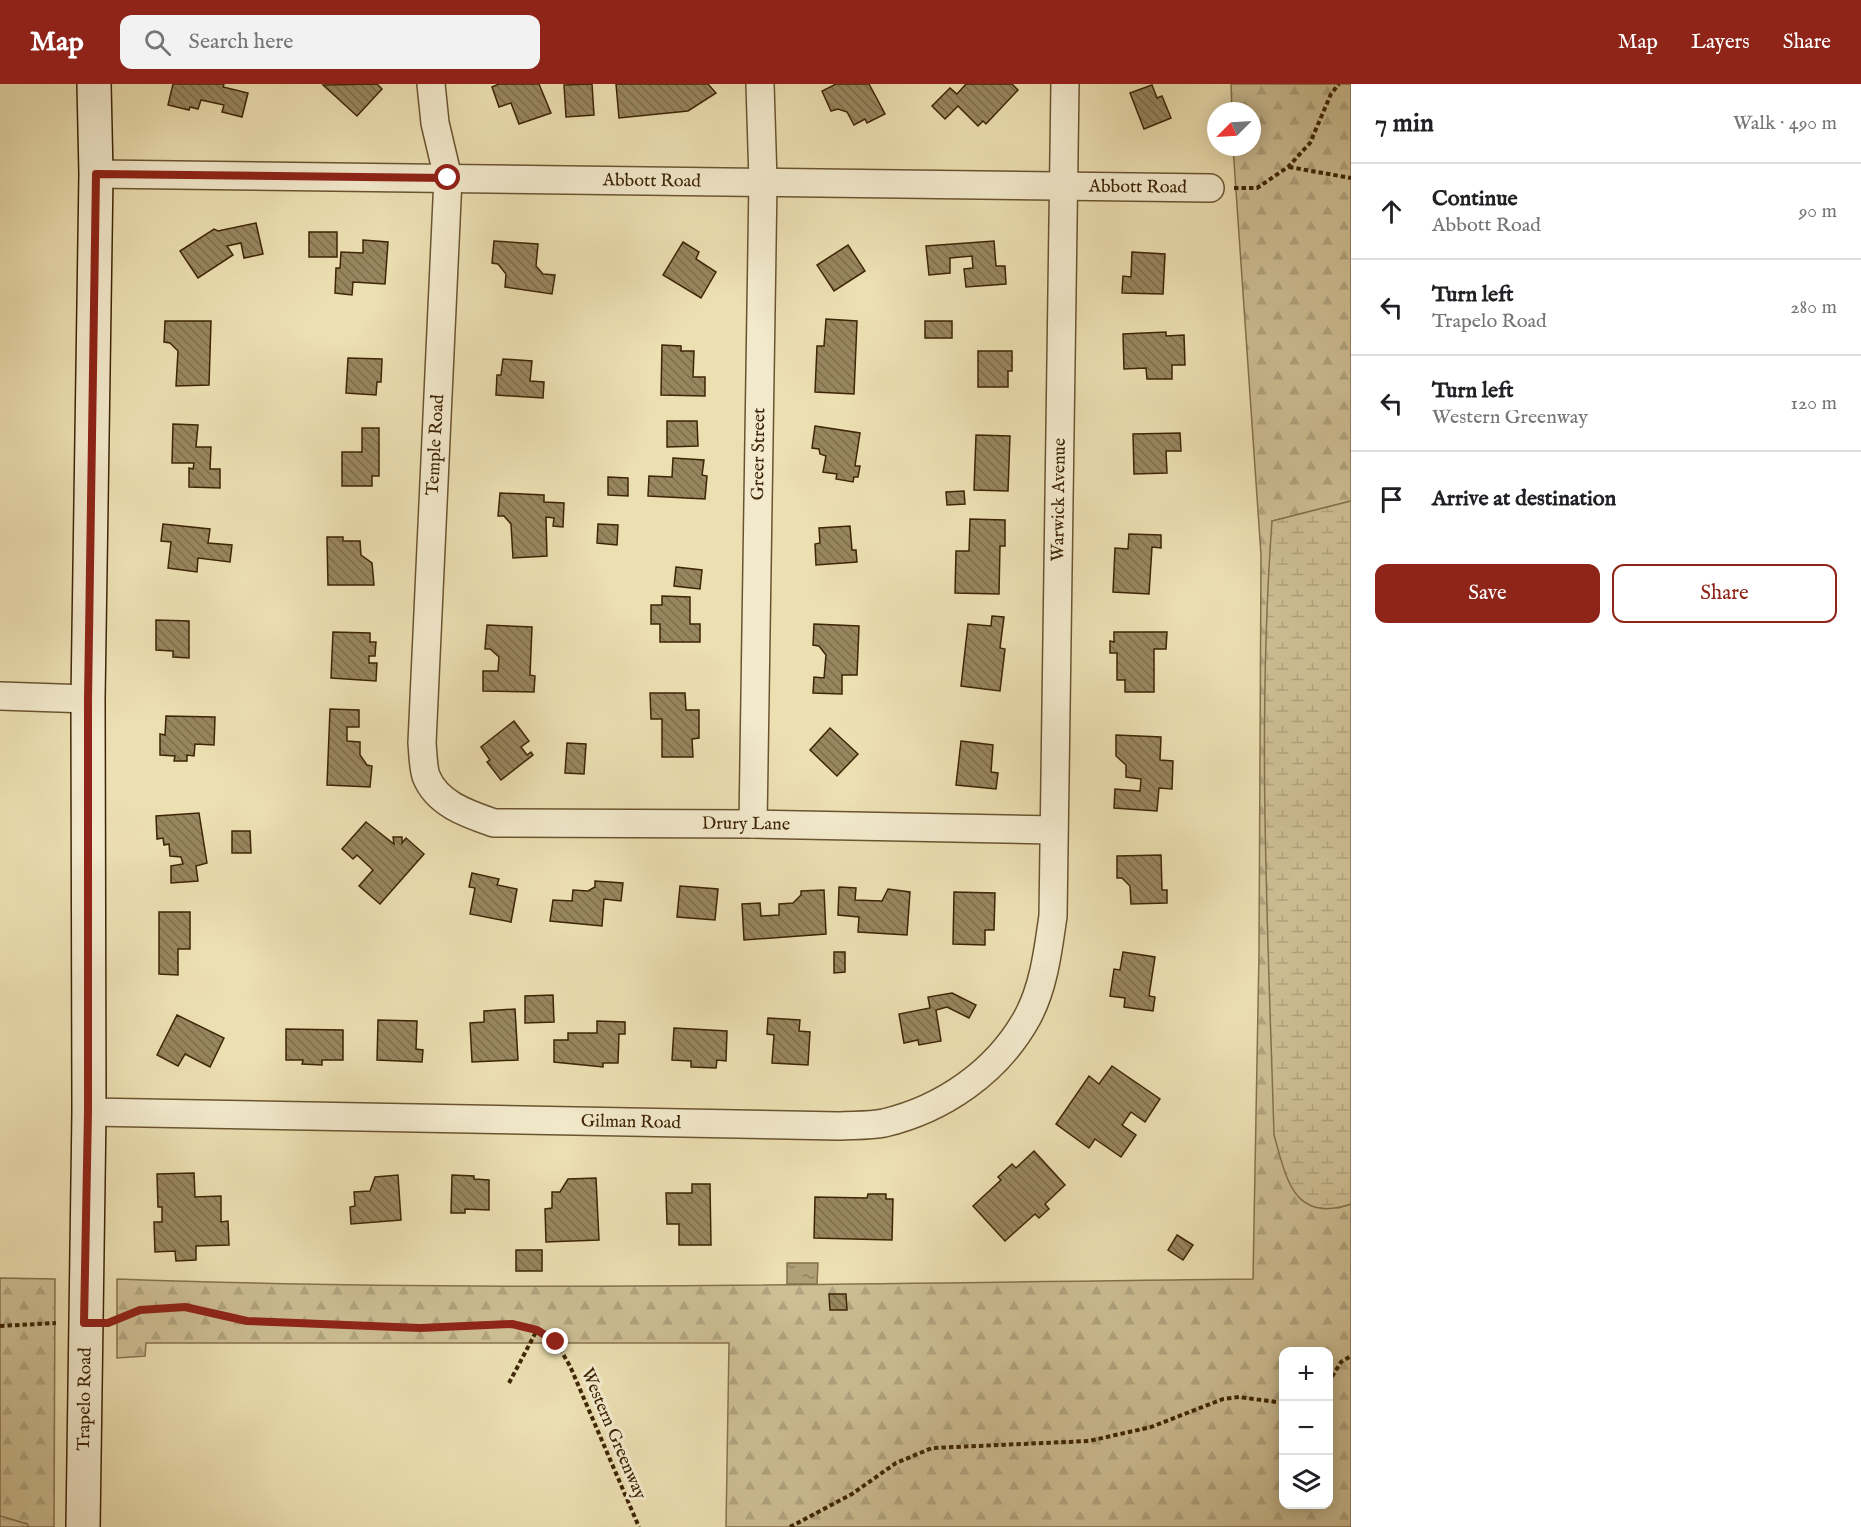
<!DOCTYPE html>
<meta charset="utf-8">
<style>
body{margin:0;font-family:"IM FELL English",serif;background:#f2f2f2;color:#202124}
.controls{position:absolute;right:18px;bottom:18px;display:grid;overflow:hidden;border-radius:12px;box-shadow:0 3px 15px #0003}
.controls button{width:54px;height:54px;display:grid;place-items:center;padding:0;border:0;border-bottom:2px solid #e0e0e0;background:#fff;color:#202124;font:30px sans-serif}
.compass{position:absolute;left:1207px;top:18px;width:54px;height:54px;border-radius:50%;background:#fff;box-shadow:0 3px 15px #0003;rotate:246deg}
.stop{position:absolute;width:18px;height:18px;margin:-14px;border:4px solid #8f2418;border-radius:50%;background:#fff}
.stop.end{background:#8f2418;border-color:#fff;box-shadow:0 2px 6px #0008}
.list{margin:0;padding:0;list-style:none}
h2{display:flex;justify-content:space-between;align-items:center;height:78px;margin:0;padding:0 24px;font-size:26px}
h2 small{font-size:20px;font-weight:400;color:#757577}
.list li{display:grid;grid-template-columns:39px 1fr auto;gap:18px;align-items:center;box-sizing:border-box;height:96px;padding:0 24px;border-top:2px solid #e0e0e0}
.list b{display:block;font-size:22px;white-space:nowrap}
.list p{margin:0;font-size:20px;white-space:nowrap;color:#757577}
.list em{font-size:20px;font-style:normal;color:#757577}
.actions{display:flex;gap:12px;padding:18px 24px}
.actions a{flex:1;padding:14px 0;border:2px solid #8f2418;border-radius:12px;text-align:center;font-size:21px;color:#8f2418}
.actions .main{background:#8f2418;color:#fff}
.icon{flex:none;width:33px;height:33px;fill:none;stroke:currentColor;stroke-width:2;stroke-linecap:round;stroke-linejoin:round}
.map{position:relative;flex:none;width:1351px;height:1443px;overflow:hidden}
header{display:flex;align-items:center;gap:36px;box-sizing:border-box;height:84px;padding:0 30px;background:#8f2418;color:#fff}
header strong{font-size:28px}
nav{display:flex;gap:33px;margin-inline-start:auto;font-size:21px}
.search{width:420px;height:54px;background:#f2f2f2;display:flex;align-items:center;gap:15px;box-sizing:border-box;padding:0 21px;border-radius:12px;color:#757577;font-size:22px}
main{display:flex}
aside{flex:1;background:#fff}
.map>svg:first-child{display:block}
.forest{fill:url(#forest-firs);stroke:#86724d;stroke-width:1.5;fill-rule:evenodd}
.wetland{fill:url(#wetland-marsh);stroke:#86724d;stroke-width:1.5}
.water{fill:url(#water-ripples);stroke:#836f49;stroke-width:1.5}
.building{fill:url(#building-back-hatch);stroke:#3e2505;stroke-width:1.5}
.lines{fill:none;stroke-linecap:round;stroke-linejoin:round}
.minor-casing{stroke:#6a5430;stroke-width:30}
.secondary-casing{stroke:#3e2505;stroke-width:36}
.path{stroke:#3e2505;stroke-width:4;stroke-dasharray:4.5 3;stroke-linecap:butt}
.minor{stroke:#f3eacd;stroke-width:27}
.secondary{stroke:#f3eacd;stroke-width:33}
.route{stroke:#8f2418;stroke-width:8}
.labels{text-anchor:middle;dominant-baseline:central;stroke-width:6;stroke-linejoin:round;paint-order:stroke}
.street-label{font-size:18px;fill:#3e2505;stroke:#f3eacd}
</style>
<header>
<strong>Map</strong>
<div class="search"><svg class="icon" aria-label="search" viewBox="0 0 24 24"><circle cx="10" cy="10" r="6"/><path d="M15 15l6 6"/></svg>Search here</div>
<nav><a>Map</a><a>Layers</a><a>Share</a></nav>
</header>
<main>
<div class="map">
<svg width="1351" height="1443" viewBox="0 0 1351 1443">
<defs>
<pattern id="forest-firs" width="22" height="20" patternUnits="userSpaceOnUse" patternTransform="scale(1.5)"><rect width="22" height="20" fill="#cebf95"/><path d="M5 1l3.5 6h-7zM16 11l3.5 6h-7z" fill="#b2a47f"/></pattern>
<pattern id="wetland-marsh" width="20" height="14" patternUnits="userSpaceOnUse" patternTransform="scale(1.5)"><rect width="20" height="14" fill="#cebf95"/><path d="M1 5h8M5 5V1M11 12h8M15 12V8" fill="none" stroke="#b2a47f"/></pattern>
<pattern id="water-ripples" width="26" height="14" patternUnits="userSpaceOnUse" patternTransform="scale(1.5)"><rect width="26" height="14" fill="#b1a077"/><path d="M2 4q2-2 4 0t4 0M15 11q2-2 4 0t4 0" fill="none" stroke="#918260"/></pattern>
<pattern id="building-back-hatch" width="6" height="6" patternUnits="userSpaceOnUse" patternTransform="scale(1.5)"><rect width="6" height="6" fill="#98865f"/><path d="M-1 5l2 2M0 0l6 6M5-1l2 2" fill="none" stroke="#7d6d4c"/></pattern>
</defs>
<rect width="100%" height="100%" fill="#ecdfb2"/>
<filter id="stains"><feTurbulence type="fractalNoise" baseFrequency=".00333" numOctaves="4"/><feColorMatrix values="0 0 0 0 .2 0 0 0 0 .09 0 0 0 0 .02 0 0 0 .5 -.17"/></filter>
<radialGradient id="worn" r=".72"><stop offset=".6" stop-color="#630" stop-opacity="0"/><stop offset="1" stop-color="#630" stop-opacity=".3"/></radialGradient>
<g class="forest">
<path d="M 1231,0 L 1351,0 L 1351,417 L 1272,437 L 1338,1124 L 1351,1120 L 1351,1443 L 726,1443 L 729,1259 L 146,1259 L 145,1272 L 117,1274 L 117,1195 C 495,1209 875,1199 1253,1195 L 1259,868 L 1261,471 L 1233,63 L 1252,63 L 1252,27 L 1232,27 ZM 1284,1268 L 1328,1268 L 1328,1420 L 1284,1420 Z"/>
<polygon points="0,1194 55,1195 54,1443 29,1443 27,1440 0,1432"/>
</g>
<g class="wetland">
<path d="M 1351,417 L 1351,1120 C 1293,1140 1286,1093 1274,1051 C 1268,847 1257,641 1272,437 Z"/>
<polygon points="0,1432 27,1440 29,1443 0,1443"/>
</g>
<polygon class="water" points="787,1179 818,1179 817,1200 787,1200"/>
<g class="building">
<polygon points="173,0 224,0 223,3 248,9 242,33 222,28 224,21 201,16 198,25 190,23 189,26 168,21"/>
<polygon points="377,0 382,5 357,32 323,1"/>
<polygon points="499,0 539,0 551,29 519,40 511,19 499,23 492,3"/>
<polygon points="592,0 594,31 566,33 564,1"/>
<polygon points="616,0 708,0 716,9 688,27 619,34"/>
<polygon points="836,0 869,0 885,30 867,39 865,35 854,41 847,28 838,25 831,27 822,7"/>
<polygon points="966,0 1012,0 1018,6 986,40 983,37 978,42 958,22 945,35 932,22 950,4 957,10"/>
<polygon points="1152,1 1157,14 1162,12 1171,34 1144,45 1130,9"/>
<polygon points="256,139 263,170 244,174 241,159 227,162 233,171 198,194 180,167 214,145 218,147"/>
<rect x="309" y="148" width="28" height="25"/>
<polygon points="363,156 388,158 385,200 353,198 352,211 335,209 336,184 340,184 341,168 363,169"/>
<polygon points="494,157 538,160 536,182 543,190 555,191 552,210 505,203 506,190 498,180 492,179"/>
<polygon points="994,157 996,182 1005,182 1006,200 966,203 964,185 973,184 972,172 950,174 950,189 929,191 926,162"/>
<polygon points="683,158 699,168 696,175 716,188 701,214 663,191"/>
<polygon points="848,161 865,187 834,207 817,181"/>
<polygon points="1132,168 1165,170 1163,210 1122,209 1123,192 1131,193"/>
<polygon points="826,235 857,237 854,310 815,308 817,262 824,262"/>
<polygon points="165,237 211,237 209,301 176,302 178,267 170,259 164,258"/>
<rect x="925" y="237" width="27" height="17"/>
<polygon points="1166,248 1166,252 1184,251 1185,281 1172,281 1172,295 1147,295 1146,284 1124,285 1123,250"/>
<polygon points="662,261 681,262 681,267 694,267 693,293 705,293 705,312 661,311"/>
<polygon points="978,267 1012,267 1012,287 1008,287 1008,303 978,303"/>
<polygon points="348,274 382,275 381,298 377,298 376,311 346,309"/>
<polygon points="503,275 532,277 530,297 544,298 543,314 496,311 497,291 501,291"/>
<polygon points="667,337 697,337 698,362 667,363"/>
<polygon points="173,340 198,341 196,363 211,363 210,385 220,385 220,404 189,403 189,384 193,385 194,379 172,379"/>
<polygon points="815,342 860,349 855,382 860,382 858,393 854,393 853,398 836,395 837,390 823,388 826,372 820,370 819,365 812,364"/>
<polygon points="362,344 379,344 379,392 372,392 372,402 342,402 342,368 362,368"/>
<polygon points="1180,349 1181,367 1166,367 1167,389 1134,390 1133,350"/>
<polygon points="976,351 1010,352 1008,407 974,406"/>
<polygon points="673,374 704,376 702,391 707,392 705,415 648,412 649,392 672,393"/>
<polygon points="608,393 628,394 628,412 608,411"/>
<polygon points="964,407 965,420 947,421 946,408"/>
<polygon points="500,409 544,411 544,418 564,419 563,443 553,442 554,434 546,433 547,472 513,474 511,440 504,432 498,432"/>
<polygon points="970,435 1005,436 1005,462 1000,462 999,510 955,509 956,467 969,467"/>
<polygon points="163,440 210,445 208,459 232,461 230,478 198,474 197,488 168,484 171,458 161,457"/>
<polygon points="598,440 618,441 617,461 597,459"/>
<polygon points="850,442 852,466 856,466 857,478 816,481 815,460 820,459 819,444"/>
<polygon points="1129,450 1161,451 1161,464 1152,463 1149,510 1113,508 1115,464 1128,465"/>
<polygon points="327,453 343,453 343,457 360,457 361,471 372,479 374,501 328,501"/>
<polygon points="676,483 702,486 700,505 674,502"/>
<polygon points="662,512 690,513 690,540 700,540 700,558 660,558 660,540 651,540 651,521 662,521"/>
<polygon points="992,532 1004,533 1000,564 1005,565 1000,607 961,602 968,540 991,542"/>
<polygon points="156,536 189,537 189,574 173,573 173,567 156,566"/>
<polygon points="814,540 859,542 857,591 842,591 842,610 813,609 814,593 824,594 826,571 819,562 813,561"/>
<polygon points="487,541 532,543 530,591 535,592 534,608 483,607 483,587 498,587 499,573 490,565 485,565"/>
<polygon points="333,548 370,549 370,558 376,558 375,572 369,572 369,579 377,579 376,597 331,594"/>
<polygon points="1114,548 1167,548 1166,565 1154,565 1154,608 1125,608 1125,596 1117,596 1117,569 1110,569 1110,557 1114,558"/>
<polygon points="650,609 685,609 686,626 699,626 699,654 692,655 693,673 662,673 662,635 651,635"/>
<polygon points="330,625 359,626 359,643 347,643 347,657 360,658 360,671 367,681 372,682 370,703 327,701"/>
<polygon points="166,632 215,633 214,661 195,660 194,672 187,671 187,677 174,677 175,672 160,671 160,650 165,651"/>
<polygon points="514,637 529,657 521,663 527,671 531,668 533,671 501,696 487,678 490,676 481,663"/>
<polygon points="830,644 858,670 837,692 810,666"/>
<polygon points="1116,651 1161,653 1160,676 1173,677 1172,705 1159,704 1157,727 1114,724 1115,705 1140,707 1141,695 1126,693 1126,681 1116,672"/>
<polygon points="961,657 993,661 991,688 998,689 996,705 956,701"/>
<polygon points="567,659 586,660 584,690 565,689"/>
<polygon points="199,729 207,779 196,782 198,797 171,799 171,782 183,780 181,773 170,772 169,760 164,761 163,754 157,755 156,732"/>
<polygon points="366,738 394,760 393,753 402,753 402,759 406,754 424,770 380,820 359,802 373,786 357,771 353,775 342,765"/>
<polygon points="232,747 250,747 251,769 232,769"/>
<polygon points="1161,771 1162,806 1167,806 1167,819 1131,820 1130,802 1122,794 1117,794 1117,772"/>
<polygon points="472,789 499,795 497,801 517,805 511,838 470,830 475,804 469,803"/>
<polygon points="595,797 623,799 621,817 604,815 602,842 550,837 553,816 572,817 573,806 588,807 595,803"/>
<polygon points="680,802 718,805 715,836 677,833"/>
<polygon points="839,803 856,804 855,816 882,817 888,805 910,808 907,851 858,848 859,833 838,831"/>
<polygon points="824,806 826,850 744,856 742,820 760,819 761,832 779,831 779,820 793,819 801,811 801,807"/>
<polygon points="954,808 995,809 994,846 985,846 985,861 953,860"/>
<polygon points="159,828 190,828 190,865 178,865 178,891 159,890"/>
<polygon points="834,868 845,868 845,888 834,889"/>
<polygon points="1123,868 1155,873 1149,912 1155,913 1153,927 1124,923 1125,914 1110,912 1114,885 1120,886"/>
<polygon points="952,909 976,921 969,934 947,923 936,926 941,957 919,961 918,956 904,959 899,930 930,924 928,913"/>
<polygon points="553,911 554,938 525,939 525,912"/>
<polygon points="515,925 518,976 472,978 470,939 484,938 484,927"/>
<polygon points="177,931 224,954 210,983 185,970 178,982 157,971"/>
<polygon points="768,934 800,936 799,947 810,948 808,981 772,979 774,951 767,950"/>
<polygon points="378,936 417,937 416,965 423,966 422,978 377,976"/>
<polygon points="597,937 625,938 625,950 619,950 618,979 603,979 603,983 554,978 554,956 568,956 568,949 597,949"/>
<polygon points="674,944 727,947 726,977 717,976 716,984 691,983 691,977 672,976"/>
<polygon points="286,945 343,946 343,976 322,976 322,981 302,980 303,976 286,976"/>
<polygon points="1112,982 1160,1015 1145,1038 1131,1028 1122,1041 1136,1051 1121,1073 1095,1055 1089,1064 1056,1040 1089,992 1099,1000"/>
<polygon points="1034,1067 1065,1101 1045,1120 1049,1125 1039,1134 1035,1130 1005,1157 973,1122 1001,1096 998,1093 1012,1080 1016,1084"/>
<polygon points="194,1089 195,1113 221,1112 221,1138 228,1137 229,1161 196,1162 196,1176 176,1177 175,1167 155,1168 154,1138 162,1138 162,1123 158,1123 157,1090"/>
<polygon points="398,1091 401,1136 351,1140 350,1123 355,1122 354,1108 370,1107 375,1093"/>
<polygon points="452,1091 474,1092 474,1095 489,1096 489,1126 465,1125 465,1129 451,1129"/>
<polygon points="596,1094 599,1156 546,1158 545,1125 552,1124 552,1108 560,1108 568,1095"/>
<polygon points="692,1100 710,1100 711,1161 679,1161 679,1140 667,1140 666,1109 692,1109"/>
<polygon points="868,1110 886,1110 886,1115 893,1115 892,1156 814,1154 815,1113 867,1114"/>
<polygon points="1177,1151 1193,1161 1183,1176 1168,1166"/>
<rect x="516" y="1166" width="26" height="21"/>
<polygon points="829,1210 846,1210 847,1226 830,1226"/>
</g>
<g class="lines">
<defs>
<g id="minor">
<path id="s1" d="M 431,0 L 435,39 L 448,94 L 422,659 C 423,669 423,683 426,692 C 437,720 468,730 494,739 L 753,740 L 1053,746"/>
<path id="s2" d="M 96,90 L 1210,104"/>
<polyline points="0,612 88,615"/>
<path id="s3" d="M 753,740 L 763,97 L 760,0"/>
<path id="s4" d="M 89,1028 L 838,1042 C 853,1041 869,1042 884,1039 C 943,1025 997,988 1027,934 C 1044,903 1048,866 1053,832 L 1065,0"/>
</g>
<g id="secondary">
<path id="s5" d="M 83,1443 L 89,1028 L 88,615 L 96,90 L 94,0"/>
</g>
</defs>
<use href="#minor" class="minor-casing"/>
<use href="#secondary" class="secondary-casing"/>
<g class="path">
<polyline points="1289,83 1351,94"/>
<polyline points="1234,104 1257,104 1288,83 1310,59 1331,10 1339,0"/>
<polyline points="114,1236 140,1226 185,1223 247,1237 420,1244 512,1240 537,1246 556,1258 570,1282 639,1443"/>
<polyline points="0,1242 56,1239"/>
<polyline points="509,1299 537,1246"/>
<polyline points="1328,1299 1341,1278 1351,1272"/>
<polyline points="790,1443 852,1410 896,1379 932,1364 1089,1357 1151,1343 1223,1315 1239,1313 1284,1319"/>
</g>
<use href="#minor" class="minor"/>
<use href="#secondary" class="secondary"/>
</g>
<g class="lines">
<polyline class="route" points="448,94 96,90 88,615 88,1028 84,1239 108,1239 140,1226 185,1223 247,1237 420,1244 512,1240 537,1246 556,1258"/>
</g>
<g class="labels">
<g class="street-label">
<text stroke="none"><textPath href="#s2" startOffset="556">Abbott Road</textPath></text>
<text stroke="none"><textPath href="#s2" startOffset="1042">Abbott Road</textPath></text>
<text transform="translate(436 361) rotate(-87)">Temple Road</text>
<text stroke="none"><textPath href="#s3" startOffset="370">Greer Street</textPath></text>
<text stroke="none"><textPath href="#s4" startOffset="1500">Warwick Avenue</textPath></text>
<text stroke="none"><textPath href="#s1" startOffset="1032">Drury Lane</textPath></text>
<text stroke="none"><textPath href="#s4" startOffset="542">Gilman Road</textPath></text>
<text stroke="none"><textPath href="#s5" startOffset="128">Trapelo Road</textPath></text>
<text transform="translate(613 1350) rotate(67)">Western Greenway</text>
</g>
</g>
<rect width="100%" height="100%" filter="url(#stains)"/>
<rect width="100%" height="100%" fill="url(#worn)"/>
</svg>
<div class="controls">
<button>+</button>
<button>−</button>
<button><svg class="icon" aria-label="layers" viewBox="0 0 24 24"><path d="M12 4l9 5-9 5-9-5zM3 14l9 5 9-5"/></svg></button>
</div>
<svg class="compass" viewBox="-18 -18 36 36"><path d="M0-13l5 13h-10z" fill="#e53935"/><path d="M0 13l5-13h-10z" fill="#757577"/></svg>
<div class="stop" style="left:448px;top:94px"></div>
<div class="stop end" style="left:556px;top:1258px"></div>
</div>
<aside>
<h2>7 min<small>Walk · 490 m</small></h2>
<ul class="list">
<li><svg class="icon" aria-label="ahead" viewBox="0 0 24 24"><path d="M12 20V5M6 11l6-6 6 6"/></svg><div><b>Continue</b><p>Abbott Road</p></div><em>90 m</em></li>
<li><svg class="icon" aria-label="left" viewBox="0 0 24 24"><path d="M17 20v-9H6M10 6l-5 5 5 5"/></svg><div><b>Turn left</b><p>Trapelo Road</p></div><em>280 m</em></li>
<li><svg class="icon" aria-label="left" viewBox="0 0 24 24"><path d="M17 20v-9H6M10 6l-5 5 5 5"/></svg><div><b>Turn left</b><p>Western Greenway</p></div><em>120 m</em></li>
<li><svg class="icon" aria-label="arrive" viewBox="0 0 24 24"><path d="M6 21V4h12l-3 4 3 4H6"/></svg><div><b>Arrive at destination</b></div></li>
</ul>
<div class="actions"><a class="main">Save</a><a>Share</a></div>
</aside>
</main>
